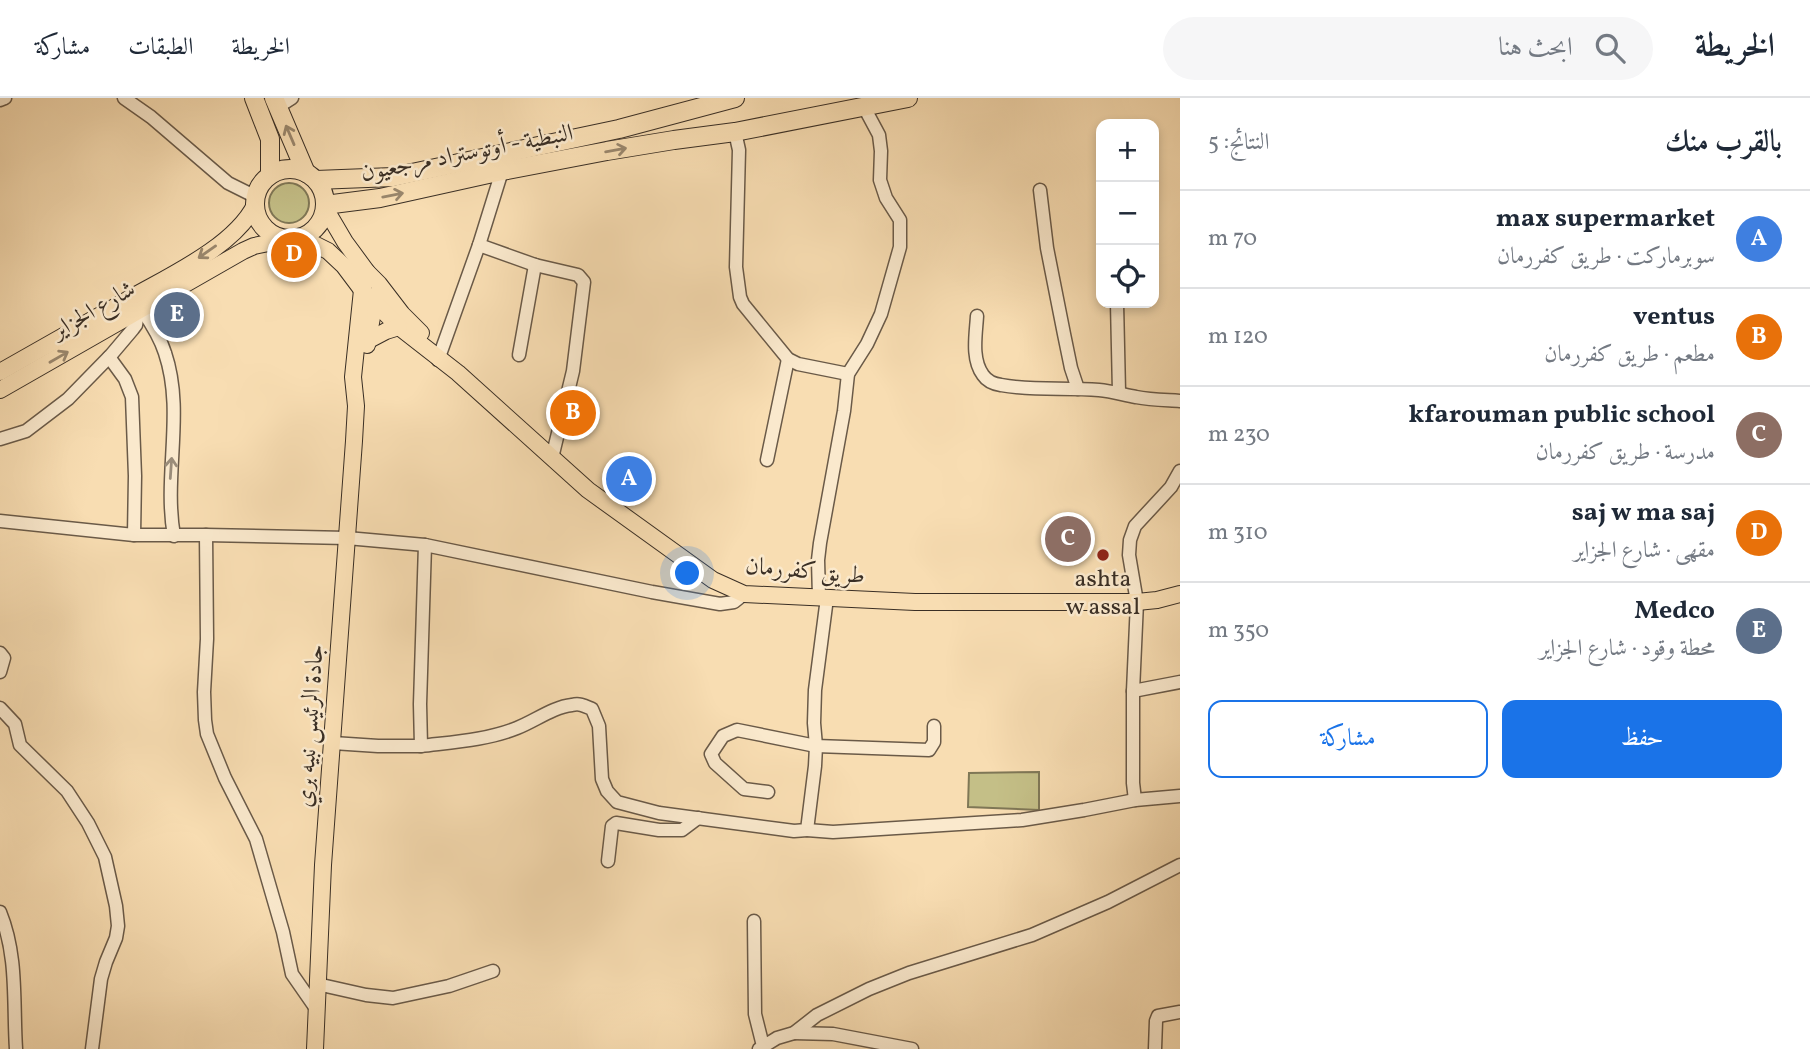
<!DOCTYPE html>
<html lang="ar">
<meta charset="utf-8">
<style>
body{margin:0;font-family:Vollkorn,Amiri,serif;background:#f6f6f7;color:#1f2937;direction:rtl}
.controls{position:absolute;right:21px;top:21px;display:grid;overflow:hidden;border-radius:14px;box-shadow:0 4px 10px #0003}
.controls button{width:63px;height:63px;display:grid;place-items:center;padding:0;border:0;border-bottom:2px solid #e0e1e3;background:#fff;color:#1f2937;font:35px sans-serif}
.you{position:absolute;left:688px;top:476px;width:24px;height:24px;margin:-18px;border:5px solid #fff;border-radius:50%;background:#1a73e8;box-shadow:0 0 0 10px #1a73e833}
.badge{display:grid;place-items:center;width:46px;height:46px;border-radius:50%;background:#1a73e8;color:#fff;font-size:23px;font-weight:700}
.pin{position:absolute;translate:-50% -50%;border:4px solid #fff;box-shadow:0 2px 7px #0006}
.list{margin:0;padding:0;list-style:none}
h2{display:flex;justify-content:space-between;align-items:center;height:91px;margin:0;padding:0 28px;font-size:30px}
h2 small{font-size:23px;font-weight:400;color:#747a83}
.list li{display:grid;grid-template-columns:46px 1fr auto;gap:21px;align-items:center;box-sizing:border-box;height:98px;padding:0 28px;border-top:2px solid #e0e1e3}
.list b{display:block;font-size:26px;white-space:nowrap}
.list p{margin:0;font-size:23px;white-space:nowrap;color:#747a83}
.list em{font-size:23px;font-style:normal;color:#747a83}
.actions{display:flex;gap:14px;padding:21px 28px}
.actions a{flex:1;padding:16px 0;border:2px solid #1a73e8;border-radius:14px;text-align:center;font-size:24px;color:#1a73e8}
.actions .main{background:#1a73e8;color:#fff}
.icon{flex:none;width:38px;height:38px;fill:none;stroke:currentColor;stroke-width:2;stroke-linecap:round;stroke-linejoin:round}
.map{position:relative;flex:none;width:1180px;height:951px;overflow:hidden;direction:ltr}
header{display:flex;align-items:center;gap:42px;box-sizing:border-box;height:98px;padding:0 35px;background:#fff;border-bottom:2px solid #e0e1e3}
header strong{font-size:33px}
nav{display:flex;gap:38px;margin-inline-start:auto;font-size:24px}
.search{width:490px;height:63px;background:#f6f6f7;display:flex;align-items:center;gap:18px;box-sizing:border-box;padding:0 24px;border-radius:38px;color:#747a83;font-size:26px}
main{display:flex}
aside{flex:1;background:#fff}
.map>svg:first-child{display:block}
.green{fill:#c4bf87;stroke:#7f7756;stroke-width:2}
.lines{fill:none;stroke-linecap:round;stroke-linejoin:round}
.minor-casing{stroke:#6a5a48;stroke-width:15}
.major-casing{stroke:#3a2f25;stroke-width:18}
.highway-casing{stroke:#3a2f25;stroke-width:20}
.minor{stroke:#fae9cd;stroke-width:12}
.major{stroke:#f8ddb2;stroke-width:16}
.highway{stroke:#f8ddb2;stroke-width:18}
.oneway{stroke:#99866c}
.oneway2{stroke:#9a8c79}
.poi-dot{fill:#8f2418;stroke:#fae9cd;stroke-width:2.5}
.labels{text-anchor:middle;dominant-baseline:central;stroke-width:5;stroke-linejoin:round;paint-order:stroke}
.street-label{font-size:24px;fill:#3a2f25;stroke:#fae9cd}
.poi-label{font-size:24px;fill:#3a2f25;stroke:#fae9cd}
</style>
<header>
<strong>الخريطة</strong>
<div class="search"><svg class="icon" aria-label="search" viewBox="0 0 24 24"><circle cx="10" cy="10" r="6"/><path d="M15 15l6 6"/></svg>ابحث هنا</div>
<nav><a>الخريطة</a><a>الطبقات</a><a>مشاركة</a></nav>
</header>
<main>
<aside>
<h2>بالقرب منك<small>النتائج: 5</small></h2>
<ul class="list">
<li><span class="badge" style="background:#3f7fe0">A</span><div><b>max supermarket</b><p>سوبرماركت · طريق كفررمان</p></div><em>70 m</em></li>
<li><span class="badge" style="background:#e8710a">B</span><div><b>ventus</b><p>مطعم · طريق كفررمان</p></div><em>120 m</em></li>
<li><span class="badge" style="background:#8d6e63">C</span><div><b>kfarouman public school</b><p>مدرسة · طريق كفررمان</p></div><em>230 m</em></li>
<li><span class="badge" style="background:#e8710a">D</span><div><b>saj w ma saj</b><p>مقهى · شارع الجزاير</p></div><em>310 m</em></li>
<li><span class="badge" style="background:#5c6f8a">E</span><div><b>Medco</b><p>محطة وقود · شارع الجزاير</p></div><em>350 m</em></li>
</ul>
<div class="actions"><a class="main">حفظ</a><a>مشاركة</a></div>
</aside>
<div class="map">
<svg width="1180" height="951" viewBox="0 0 1180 951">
<rect width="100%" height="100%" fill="#f8ddb2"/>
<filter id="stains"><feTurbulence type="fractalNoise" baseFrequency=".00286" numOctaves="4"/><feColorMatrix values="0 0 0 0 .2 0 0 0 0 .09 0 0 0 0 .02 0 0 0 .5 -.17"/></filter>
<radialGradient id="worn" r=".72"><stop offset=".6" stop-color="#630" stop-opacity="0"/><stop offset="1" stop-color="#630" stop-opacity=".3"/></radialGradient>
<g class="green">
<circle cx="289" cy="105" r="20"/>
<polygon points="1039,674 1039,712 968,709 969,675"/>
</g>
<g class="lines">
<defs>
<g id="minor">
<polyline points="124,0 151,19 228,85 256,99"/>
<polyline points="0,2 5,0"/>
<polyline points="278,9 292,0"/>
<polyline points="735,34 739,52 736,169 740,199 743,206 788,261 798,266 848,276"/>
<polyline points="1040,92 1047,150 1064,236 1071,270 1078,291"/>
<polyline points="479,147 535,167 578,177 584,184 573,273 552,360"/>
<polyline points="1117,205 1119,294"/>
<path d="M 142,212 C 151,225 160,239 165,255 C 185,314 163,377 174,438"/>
<path d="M 977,218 C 976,236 971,261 983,277 C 987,283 994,286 1001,287 C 1033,293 1067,289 1099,292 C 1112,293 1124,297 1136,299 C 1151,302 1166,302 1180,303"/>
<polyline points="519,257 535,167"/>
<polyline points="109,259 125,281 132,299 135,378 134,437"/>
<polyline points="438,262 479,147 502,73"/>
<polyline points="0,341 26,333 68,301 111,257 133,231 136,227 138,214"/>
<polyline points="767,362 788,261"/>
<polyline points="1180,373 1171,389 1135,428 1130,442 1129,457 1137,504 1133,593 1133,685 1135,702 1180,698"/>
<polyline points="0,423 134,437 206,437 347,440 425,447 652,494 720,506 734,504 744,496"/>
<polyline points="206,437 207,541 204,594 205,622 207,636 225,680 256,741 283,834 292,876 317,912"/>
<polyline points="819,499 818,462 820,445 844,313 848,276 867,246 881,216 900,149 900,122 886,100 880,82 881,53 879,37 864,9"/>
<polyline points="0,555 4,560 0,574"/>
<polyline points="1133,593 1180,584"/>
<polyline points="0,610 15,626 20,647 67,693 88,725 105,759 116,808 118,828 116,840 106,864 101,881 92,951"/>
<polyline points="333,645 378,648 421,648 420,606 425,447"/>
<path d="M 421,648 C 453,644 487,642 517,630 C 535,623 553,609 572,607 C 580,605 585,608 592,611 L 599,628 L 602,681 L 607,693 L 617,704 L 659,715 L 794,733 L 807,732 L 815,668 L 816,648 L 814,625 L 815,592 L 827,500"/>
<polyline points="768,694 744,691 715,665 711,656 723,638 737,632 816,648 929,652 934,644 934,628"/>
<polyline points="807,732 833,734 1022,722 1084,712 1135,702"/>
<polyline points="608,763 612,728 616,725 659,732 682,732 698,720"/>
<path d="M 0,814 C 18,858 13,904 16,951"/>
<polyline points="754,823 755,916 763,948"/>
<polyline points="317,886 366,897 393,900 449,888 493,873"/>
<polyline points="794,935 833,936 912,951"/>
<polyline points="759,951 777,940 794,935 817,917 869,891 909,875 1032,837 1108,804 1180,767"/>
<polyline points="1155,951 1156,923 1158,918 1180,914"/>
</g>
<g id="major">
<polyline points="325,110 345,144 367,174 379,186 402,216 421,235"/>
<polyline points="294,141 310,144 328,153 344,168 362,192 399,229 458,275 588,392 713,482 744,496 915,504 1137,504 1157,502 1180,496"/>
<polyline points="367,243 386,233 399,229"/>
<polyline points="367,247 376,197"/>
<path d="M 0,274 C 42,250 85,226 127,202 C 167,179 234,149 255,107"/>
<polyline points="0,292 243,153 254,148 288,141"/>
<polyline points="315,951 323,767 354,343 356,308 353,279 362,192 367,174"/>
</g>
<g id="highway">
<polyline points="254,0 270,41 270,77"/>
<polyline points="274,0 306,75"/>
<circle cx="290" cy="106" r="35"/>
<polyline points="316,82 393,79 619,31 735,0"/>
<polyline points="325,107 380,100 502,73 607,53 674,42 735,34 908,0"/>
</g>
</defs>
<use href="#minor" class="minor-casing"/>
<use href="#major" class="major-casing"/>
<use href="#highway" class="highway-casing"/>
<use href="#minor" class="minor"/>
<use href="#major" class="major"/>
<use href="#highway" class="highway"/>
</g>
<defs><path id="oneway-shaft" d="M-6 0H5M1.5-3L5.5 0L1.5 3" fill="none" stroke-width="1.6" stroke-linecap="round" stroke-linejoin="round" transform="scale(1.75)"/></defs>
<g class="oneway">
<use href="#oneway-shaft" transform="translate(290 37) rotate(-113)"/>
<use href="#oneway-shaft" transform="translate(616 52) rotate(-10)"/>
<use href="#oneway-shaft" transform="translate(393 97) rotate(-11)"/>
<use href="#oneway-shaft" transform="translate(207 154) rotate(145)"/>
<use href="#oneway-shaft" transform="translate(59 259) rotate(-30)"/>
</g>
<use class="oneway2" href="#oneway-shaft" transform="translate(171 370) rotate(-86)"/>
<circle class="poi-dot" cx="1103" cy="457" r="7"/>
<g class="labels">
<g class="street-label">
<text transform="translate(467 56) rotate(-11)">النبطية - أوتوستراد مرجعيون</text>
<text transform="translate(94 213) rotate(-30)">شارع الجزاير</text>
<text transform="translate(805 474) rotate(5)">طريق كفررمان</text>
<text transform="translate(311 628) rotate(-86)">جادة الرئيس نبيه بري</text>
</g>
<g class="poi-label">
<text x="1103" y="482">ashta<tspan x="1103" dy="28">w assal</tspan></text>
</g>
</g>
<rect width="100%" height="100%" filter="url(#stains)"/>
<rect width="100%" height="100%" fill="url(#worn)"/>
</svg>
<div class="controls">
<button>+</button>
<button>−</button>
<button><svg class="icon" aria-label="locate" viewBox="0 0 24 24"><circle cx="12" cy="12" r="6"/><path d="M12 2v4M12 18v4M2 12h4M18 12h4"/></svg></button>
</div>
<div class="you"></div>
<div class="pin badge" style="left:629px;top:381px;background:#3f7fe0">A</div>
<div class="pin badge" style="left:573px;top:315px;background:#e8710a">B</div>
<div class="pin badge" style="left:1068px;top:441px;background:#8d6e63">C</div>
<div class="pin badge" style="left:294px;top:157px;background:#e8710a">D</div>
<div class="pin badge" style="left:177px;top:217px;background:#5c6f8a">E</div>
</div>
</main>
